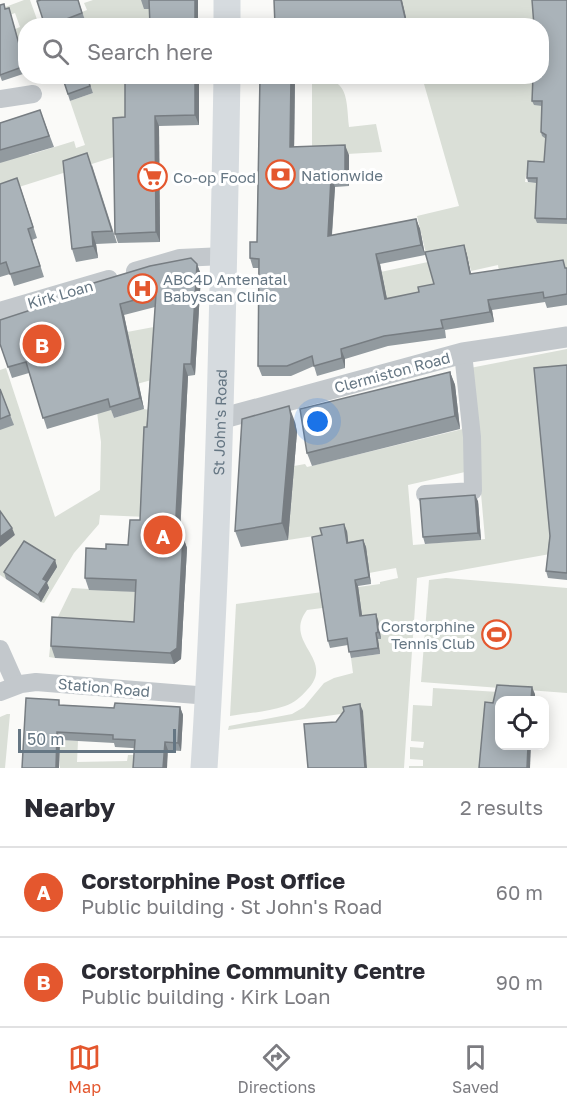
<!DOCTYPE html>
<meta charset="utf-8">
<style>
body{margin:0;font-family:"Golos Text",sans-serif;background:#f7f7f7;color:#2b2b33}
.controls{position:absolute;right:18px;bottom:18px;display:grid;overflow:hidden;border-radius:12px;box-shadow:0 3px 15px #0003}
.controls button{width:54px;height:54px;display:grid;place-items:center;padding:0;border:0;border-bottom:2px solid #e1e1e2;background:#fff;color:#2b2b33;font:30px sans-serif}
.scale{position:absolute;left:18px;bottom:15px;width:158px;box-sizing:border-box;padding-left:6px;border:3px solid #657683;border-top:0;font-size:16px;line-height:21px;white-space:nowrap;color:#657683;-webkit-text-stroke:4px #fff;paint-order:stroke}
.you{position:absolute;left:318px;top:422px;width:21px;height:21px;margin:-15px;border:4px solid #fff;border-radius:50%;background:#1a73e8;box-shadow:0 0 0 9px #1a73e833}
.badge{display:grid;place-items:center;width:39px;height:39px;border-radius:50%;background:#e4572e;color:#fff;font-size:20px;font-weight:700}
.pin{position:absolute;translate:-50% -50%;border:3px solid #fff;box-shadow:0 2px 6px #0006}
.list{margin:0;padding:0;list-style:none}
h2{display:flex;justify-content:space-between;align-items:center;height:78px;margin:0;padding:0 24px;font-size:26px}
h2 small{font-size:20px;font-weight:400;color:#7c7c81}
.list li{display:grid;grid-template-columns:39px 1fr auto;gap:18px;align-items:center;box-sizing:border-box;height:90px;padding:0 24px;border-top:2px solid #e1e1e2}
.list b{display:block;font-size:22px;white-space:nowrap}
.list p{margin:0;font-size:20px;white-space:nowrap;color:#7c7c81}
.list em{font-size:20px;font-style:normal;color:#7c7c81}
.icon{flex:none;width:33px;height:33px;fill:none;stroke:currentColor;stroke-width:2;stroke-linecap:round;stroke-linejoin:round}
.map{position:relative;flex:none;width:567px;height:768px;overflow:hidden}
.search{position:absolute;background:#fff;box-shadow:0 3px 15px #0003;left:18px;right:18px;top:18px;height:66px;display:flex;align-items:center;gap:15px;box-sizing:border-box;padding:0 21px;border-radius:24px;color:#7c7c81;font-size:22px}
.sheet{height:258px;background:#fff}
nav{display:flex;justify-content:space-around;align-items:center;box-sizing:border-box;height:84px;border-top:2px solid #e1e1e2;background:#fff;font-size:16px;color:#7c7c81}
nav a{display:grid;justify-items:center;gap:3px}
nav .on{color:#e4572e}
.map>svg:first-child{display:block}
.green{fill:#dadfd7}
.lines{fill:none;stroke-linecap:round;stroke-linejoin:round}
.minor{stroke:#c3c8cc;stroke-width:18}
.tertiary{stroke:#c3c8cc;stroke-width:21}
.primary{stroke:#d6dbdf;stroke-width:27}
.wall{fill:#929a9f}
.shaded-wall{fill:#777d82}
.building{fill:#aab3b9;stroke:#777d82;stroke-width:1.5}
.labels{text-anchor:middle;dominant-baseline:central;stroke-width:6;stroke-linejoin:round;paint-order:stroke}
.poi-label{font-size:15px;fill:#657683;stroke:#fff;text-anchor:start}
.street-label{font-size:15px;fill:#657683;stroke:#fff}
</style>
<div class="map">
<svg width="567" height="768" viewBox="0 0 567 768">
<rect width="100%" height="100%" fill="#fafaf8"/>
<g class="green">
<polygon points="24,0 30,0 39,25 26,26 25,67 13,30 20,27 15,13 7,16 0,9"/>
<polygon points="93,0 144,0 164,9 154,25 69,26 85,20 82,12 87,10 84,3"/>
<polygon points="401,0 533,0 542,26 408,25"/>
<polygon points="92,76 155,76 129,127 117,156 0,193 0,163 25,144 29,155 74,141 76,148 85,145 70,101 93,93 88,78"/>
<polygon points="529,76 530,81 567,79 547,106 567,156 526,175 525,182 545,183 567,224 567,270 537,303 532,275 500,280 498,265 471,271 467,255 437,294 386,309 366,275 428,262 417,216 459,206 422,77"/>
<path d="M 312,77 C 350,77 346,99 349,127 L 376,124 L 382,152 L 312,156 Z"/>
<polygon points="159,326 155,379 126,387 134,365 127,332"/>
<path d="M 567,349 L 567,551 L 417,578 L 404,768 L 367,768 L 362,711 L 228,730 L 229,726 L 292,714 L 304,707 L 324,683 L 334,678 L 353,673 L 351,658 L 380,654 L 378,639 L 380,639 L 363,622 L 360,603 L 307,610 C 282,643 337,659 307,690 C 301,697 294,703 285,706 C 267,712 248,713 230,716 L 236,604 L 380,584 L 380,582 L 398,578 L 396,568 L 353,576 L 346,531 L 288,540 L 294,466 L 305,464 L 307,467 L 467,428 L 465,472 L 408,485 L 413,545 L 485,539 L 470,368 Z"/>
<polygon points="6,368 55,517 100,490 101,442 96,405 108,401 114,418 143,409 150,410 147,517 100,515 99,524 74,553 44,603 40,602 49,589 27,548 6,579 0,575 0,547 15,535 0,515 0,370"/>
<polygon points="446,578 567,588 567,693 421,682 429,580"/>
<polygon points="72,588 140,592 136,662 130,662 131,633 57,628 55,658 49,657 52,629"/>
<polygon points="433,688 499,692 482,768 409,768 409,766 423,766 423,760 410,759 410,747 423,748 424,742 411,741 413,705 432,706"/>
<polygon points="7,714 10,714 5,768 0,768 0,717"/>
<polygon points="60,740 78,741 77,762 127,761 128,755 137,755 137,768 60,768"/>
</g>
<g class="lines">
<g class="minor">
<polyline points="0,99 33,94"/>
<polyline points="135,271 180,258 224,256"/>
<polyline points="0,311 109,279"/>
<polyline points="425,494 473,491 472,437 463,353"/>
<polyline points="0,649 16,685"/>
<polyline points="0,692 21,684 36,682 209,696"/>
</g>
<polyline class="tertiary" points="220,419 463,353 567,337"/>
<g class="primary">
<polyline points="227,26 227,0"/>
<path id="s1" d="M 204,768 C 219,538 223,307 227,76"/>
</g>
</g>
<g class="wall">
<polygon points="78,0 85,20 69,26 45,26"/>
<polygon points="141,0 198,0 198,26 150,26 150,9 144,9"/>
<polygon points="567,0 567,224 537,223 535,218 536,183 528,182 527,178 544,162 546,139 542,136 541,132 542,106 534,105 532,101 542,76 542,26"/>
<polygon points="0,5 5,9 9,8 26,67 26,73 2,81 0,76"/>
<polygon points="62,76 92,76 88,78 93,93 70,101"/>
<polygon points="125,76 199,76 199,125 159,126 160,242 118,243 115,234 125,117"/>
<polygon points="260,76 295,76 294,147 349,155 349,186 335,187 332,235 416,219 420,229 425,255 380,264 387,299 419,292 434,284 464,245 467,255 471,274 567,268 567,305 547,308 545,302 492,310 494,322 445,330 446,338 388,346 345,359 345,368 317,376 314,366 291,376 262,376 258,366 259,268 253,268 250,258 257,242"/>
<polygon points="40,110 54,147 0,163 0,123"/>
<polygon points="92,165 117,243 96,244 98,258 76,262 72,249"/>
<polygon points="0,184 21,189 37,238 32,240 44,277 14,286 10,274 0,277"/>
<polygon points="197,264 201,275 195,375 188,376 180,536 183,537 187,548 181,659 174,664 55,658 51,646 134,622 136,592 89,590 85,578 106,549 128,545 140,520 155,307 124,315 144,409 114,418 111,410 47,429 29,373 12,378 0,344"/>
<polygon points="567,365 567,580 548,578 546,571"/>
<polygon points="450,372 455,385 460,429 312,466 307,453"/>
<polygon points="0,389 14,425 0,430"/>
<polygon points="295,422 297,432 288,540 241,547 235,531"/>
<polygon points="478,501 481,540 425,544 423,537"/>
<polygon points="347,531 348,542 363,540 366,547 371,584 358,586 362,616 378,620 381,639 378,639 380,654 351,658 348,645 330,648 328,641"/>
<polygon points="55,560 57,567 47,583 49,588 41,602 6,579 4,572"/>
<polygon points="61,705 114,708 180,707 183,715 181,751 115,747 114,743 60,740 59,768 22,768"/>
</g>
<g class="shaded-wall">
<rect x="195" y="0" width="3" height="26"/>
<polygon points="401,0 402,0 408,26 407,26"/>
<polygon points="195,76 199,76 199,125 195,115"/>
<polygon points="291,76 295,76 294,157 290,147"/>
<polygon points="155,116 159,126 160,242 156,232"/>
<polygon points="345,145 349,155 349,186 345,176"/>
<polygon points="331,177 335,187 331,246 328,236"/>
<polygon points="416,219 420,229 425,255 421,245"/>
<polygon points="92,232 96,244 98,258 93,246"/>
<polygon points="464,245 467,255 473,284 470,274"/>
<polygon points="376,254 380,264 389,309 385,299"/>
<polygon points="197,264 201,275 195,375 191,364"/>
<polygon points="488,300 492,310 494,322 490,312"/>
<polygon points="120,304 124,315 144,409 140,398"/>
<polygon points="341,349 345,359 345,368 342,358"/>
<polygon points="184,364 188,376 179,547 175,536"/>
<polygon points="450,372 455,385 460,429 455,416"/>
<polygon points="289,406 295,422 297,432 288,540 282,523"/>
<polygon points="475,495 478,501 481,540 478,533"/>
<polygon points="344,524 347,531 349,549 347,543"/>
<polygon points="12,528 15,535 0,547 0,537"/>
<polygon points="183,537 187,548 181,659 174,664 170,653"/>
<polygon points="363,540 366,547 371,584 369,577"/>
<polygon points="55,560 57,567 47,583 49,588 41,602 38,595 43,579"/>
<polygon points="355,580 358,586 363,622 360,616"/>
<polygon points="376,614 378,620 381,639 378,632"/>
<polygon points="376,633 378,639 380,654 378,648"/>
<polygon points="532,687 535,694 535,700 531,700"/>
<polygon points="360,704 363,711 367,768 365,768"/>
<polygon points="180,707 183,715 181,751 178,743"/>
<polygon points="57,732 60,740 59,768 56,768"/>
<polygon points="165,742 168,750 167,768 163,768"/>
<polygon points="528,746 531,746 530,768 527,768"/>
</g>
<g class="building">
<polygon points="41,0 78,0 82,13 64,20 67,26 45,26 37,1"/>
<polygon points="149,0 195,0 195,26 150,26"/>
<polygon points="274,0 401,0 407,26 275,26"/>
<polygon points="532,0 567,0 567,219 535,218 537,178 527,178 528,161 544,162 546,135 541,132 542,101 532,101 533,76 542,76 542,26 534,26"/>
<polygon points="4,4 5,9 9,8 25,66 0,75 0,5"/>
<polygon points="62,76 87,76 90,86 68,94"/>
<polygon points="125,76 195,76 195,115 155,116 156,232 115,234 113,118 125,117"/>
<polygon points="260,76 291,76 290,147 345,145 345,176 331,177 328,236 416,219 421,245 376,254 385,299 419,292 418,287 434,284 425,252 464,245 470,274 563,260 565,268 567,268 567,294 544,298 543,292 488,300 490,312 441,320 443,328 384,336 341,349 342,358 314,366 312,356 287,366 258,366 259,259 250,258 250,242 257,242"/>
<polygon points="40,110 49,136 0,150 0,123"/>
<polygon points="87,153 112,231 92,232 93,246 72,249 63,161"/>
<polygon points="17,178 33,227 28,229 40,266 10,274 6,262 0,264 0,184"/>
<polygon points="191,258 197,264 191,364 184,364 182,400 175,536 183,537 177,648 170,653 51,646 52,617 134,622 136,580 85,578 86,548 106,549 106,544 128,545 130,520 140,520 144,427 147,427 156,294 120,304 140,398 110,407 108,399 43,418 26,362 8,367 0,344 0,320 89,291 87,285 150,266"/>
<polygon points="567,365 567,573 546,571 550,536 534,368"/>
<polygon points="450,372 455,416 307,453 300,409"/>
<polygon points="0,389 10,415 0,419"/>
<polygon points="289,406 291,416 282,523 235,531 242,419"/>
<polygon points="475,495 478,533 423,537 420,499"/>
<polygon points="0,511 12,528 0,537"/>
<polygon points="344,524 347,543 363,540 369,577 355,580 360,616 376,614 378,632 376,633 378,648 349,652 347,638 328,641 312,537 322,535 320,528"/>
<polygon points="24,541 55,560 43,579 47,581 38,595 4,572"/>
<polygon points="497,685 532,687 531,700 500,700 500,746 528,746 527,768 479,768 485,702 493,703"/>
<polygon points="26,698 59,700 59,705 114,708 115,703 180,707 178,743 165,742 163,768 133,768 135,740 113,739 113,735 57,732 56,768 22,768"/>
<polygon points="360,704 365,768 308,768 304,724 336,722 344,711 343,707"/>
</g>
<defs>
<symbol id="bank-ring" viewBox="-11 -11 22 22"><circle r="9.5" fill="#fff" stroke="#e4572e" stroke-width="1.5"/><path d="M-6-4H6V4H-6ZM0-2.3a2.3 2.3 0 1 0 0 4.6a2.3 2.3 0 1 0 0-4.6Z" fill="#e4572e"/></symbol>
<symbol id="supermarket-ring" viewBox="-11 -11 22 22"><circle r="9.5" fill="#fff" stroke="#e4572e" stroke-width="1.5"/><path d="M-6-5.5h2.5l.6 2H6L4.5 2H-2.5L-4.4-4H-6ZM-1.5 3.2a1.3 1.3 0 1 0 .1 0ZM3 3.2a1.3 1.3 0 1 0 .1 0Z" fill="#e4572e"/></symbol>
<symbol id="hospital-ring" viewBox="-11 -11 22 22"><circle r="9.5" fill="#fff" stroke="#e4572e" stroke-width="1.5"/><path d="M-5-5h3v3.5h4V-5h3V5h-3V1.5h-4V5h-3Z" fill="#e4572e"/></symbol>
<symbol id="stadium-ring" viewBox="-11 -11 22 22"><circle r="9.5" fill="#fff" stroke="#e4572e" stroke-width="1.5"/><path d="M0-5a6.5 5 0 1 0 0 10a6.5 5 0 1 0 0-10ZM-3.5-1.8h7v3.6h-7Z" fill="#e4572e"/></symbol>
</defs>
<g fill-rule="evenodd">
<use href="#bank-ring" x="264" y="158" width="33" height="33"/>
<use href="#supermarket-ring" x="136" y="160" width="33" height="33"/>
<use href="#hospital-ring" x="126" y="272" width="33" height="33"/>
<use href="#stadium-ring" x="480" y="618" width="33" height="33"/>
</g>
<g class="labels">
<g class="poi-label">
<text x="301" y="175">Nationwide</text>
<text x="173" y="177">Co-op Food</text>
<text x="163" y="279">ABC4D Antenatal<tspan x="163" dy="17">Babyscan Clinic</tspan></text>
<text x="475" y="626" text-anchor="end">Corstorphine<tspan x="475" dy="17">Tennis Club</tspan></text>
</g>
<g class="street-label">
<text transform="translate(60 294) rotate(-16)">Kirk Loan</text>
<text transform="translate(392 372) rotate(-15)">Clermiston Road</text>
<text stroke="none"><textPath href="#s1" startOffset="346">St John's Road</textPath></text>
<text transform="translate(104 687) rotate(5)">Station Road</text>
</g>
</g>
</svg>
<div class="controls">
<button><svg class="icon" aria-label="locate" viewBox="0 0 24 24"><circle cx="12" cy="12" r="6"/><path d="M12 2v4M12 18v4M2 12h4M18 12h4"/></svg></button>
</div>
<div class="scale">50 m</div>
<div class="you"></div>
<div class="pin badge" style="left:163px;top:535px">A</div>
<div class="pin badge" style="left:42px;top:344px">B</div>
<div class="search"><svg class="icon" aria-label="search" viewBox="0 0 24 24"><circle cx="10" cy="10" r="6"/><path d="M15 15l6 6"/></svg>Search here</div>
</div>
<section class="sheet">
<h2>Nearby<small>2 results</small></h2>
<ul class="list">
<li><span class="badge">A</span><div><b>Corstorphine Post Office</b><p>Public building · St John's Road</p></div><em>60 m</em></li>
<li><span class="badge">B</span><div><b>Corstorphine Community Centre</b><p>Public building · Kirk Loan</p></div><em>90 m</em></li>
</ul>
</section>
<nav>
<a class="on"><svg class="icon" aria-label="map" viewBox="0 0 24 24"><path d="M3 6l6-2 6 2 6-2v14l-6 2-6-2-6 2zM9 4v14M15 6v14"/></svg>Map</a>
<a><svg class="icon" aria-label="directions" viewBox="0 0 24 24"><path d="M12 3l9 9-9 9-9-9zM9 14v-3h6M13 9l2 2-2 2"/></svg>Directions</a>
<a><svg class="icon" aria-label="saved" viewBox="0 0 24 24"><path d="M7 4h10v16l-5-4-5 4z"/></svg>Saved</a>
</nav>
